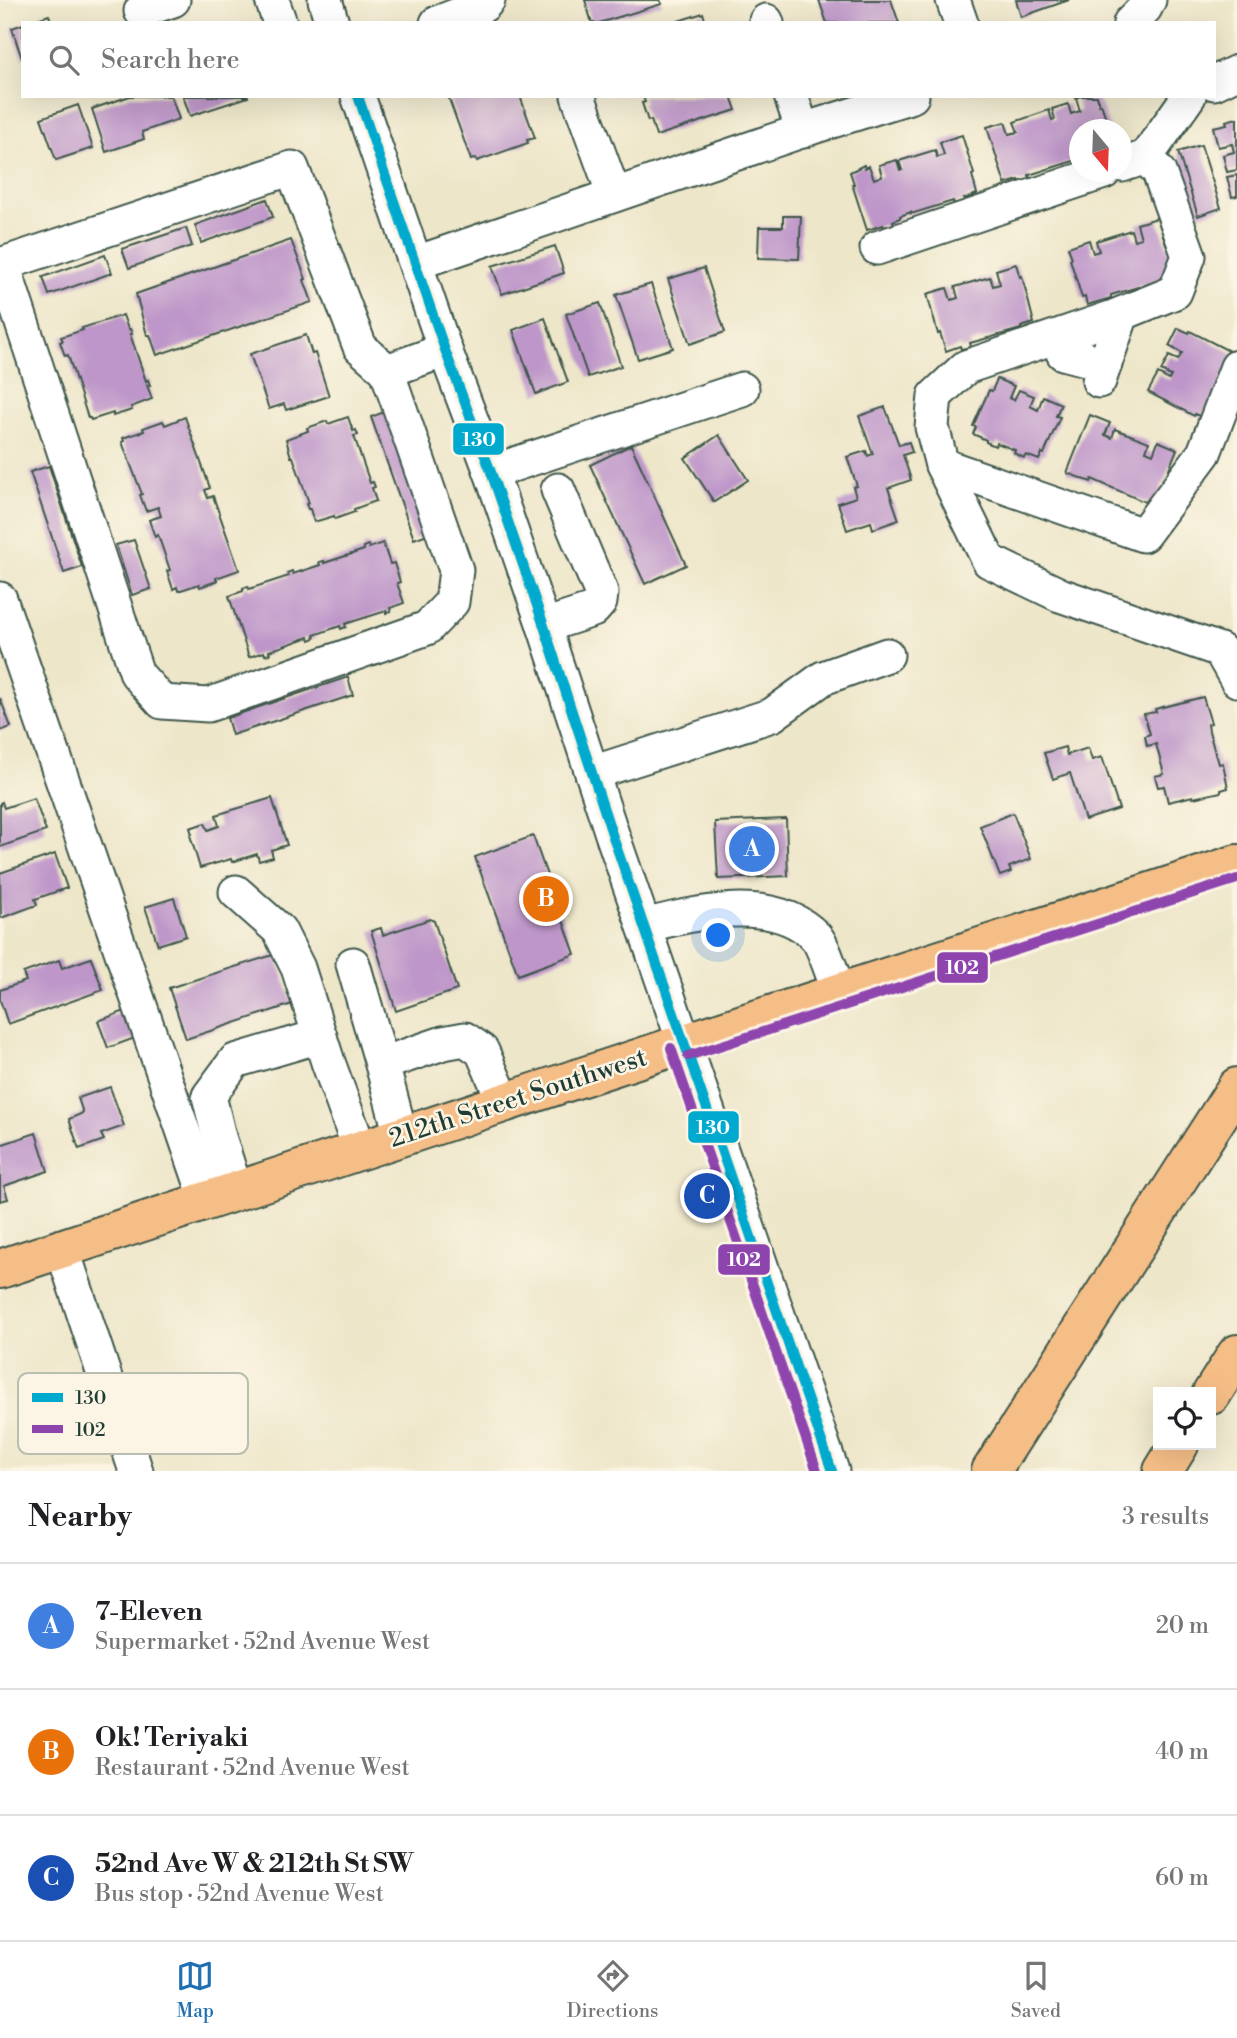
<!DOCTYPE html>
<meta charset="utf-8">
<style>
body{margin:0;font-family:"Libre Bodoni",serif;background:#f6f6f6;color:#202124}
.controls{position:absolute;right:21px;bottom:21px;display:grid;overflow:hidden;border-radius:0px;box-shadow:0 7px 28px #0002}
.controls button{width:63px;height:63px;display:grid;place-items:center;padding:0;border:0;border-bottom:2px solid #e0e0e0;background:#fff;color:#202124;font:35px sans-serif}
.compass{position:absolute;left:1069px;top:119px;width:63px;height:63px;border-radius:50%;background:#fff;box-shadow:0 7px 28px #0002;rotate:161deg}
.you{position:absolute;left:719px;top:936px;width:24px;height:24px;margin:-18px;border:5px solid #fff;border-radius:50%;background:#1a73e8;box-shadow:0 0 0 10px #1a73e833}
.badge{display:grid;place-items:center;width:46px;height:46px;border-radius:50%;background:#1f6fb2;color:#fff;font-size:23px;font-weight:700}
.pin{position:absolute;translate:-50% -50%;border:4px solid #fff;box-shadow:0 2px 7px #0006}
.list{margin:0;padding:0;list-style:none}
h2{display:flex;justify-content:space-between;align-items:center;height:91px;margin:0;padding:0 28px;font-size:30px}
h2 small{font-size:23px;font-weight:400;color:#757577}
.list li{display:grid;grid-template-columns:46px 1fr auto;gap:21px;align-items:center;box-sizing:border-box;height:126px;padding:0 28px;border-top:2px solid #e0e0e0}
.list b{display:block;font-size:26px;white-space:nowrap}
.list p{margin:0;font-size:23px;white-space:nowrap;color:#757577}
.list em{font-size:23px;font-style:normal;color:#757577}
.icon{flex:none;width:38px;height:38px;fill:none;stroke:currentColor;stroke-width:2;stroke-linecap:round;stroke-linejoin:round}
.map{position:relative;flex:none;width:1237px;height:1471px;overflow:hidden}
.search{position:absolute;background:#fff;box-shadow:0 7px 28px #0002;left:21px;right:21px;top:21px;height:77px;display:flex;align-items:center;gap:18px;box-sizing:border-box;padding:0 24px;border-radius:0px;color:#757577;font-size:26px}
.sheet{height:469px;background:#fff}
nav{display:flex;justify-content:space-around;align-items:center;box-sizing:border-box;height:98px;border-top:2px solid #e0e0e0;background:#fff;font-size:19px;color:#757577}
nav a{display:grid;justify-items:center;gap:4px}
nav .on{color:#1f6fb2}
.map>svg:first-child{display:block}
.building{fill:#be96c9}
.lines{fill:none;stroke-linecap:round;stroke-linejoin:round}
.minor-casing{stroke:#3e564a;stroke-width:37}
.major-casing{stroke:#3e564a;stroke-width:42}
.highway-casing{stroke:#3e564a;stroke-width:42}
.minor{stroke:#fff;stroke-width:33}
.major{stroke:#f6be87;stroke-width:38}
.highway{stroke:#f6be87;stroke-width:38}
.bus-1-casing{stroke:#fcf5e5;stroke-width:16}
.bus-2-casing{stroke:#fcf5e5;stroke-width:16}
.bus-1{stroke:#00a9ce;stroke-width:10}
.bus-2{stroke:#8e44ad;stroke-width:10}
.labels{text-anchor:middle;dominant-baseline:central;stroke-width:5;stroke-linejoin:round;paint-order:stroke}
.street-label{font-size:26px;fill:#1f3d34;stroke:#fcf5e5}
.key{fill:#fcf5e5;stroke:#babeb0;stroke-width:2}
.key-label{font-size:19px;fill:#1f3d34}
.line-badge{stroke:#fcf5e5;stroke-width:2.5}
.badge-label{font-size:19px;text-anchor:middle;font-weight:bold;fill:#fff}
</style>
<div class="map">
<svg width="1237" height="1471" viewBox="0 0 1237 1471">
<rect width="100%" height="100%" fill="#fcf5e5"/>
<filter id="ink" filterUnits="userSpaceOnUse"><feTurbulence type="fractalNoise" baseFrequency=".0143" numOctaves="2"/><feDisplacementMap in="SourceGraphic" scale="14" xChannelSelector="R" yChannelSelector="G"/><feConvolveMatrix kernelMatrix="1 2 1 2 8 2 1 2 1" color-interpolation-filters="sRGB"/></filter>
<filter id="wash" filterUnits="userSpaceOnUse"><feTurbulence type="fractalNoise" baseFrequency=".00686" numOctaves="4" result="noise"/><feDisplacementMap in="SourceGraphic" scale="28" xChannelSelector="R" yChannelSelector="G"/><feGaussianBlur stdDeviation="1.57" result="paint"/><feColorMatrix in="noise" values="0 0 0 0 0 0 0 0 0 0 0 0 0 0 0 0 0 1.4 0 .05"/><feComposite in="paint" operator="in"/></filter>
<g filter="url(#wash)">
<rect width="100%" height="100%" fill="#ede6c9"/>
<g id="blocks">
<g class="building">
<polygon points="585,0 660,0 662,4 599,23 592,23"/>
<polygon points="819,0 891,0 899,23 827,23"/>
<polygon points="1016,0 1069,0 1021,17"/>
<polygon points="703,13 706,23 675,23 675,22"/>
<polygon points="49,15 52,23 28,23 28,22"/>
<polygon points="23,24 23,59 22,59 12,28"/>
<polygon points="130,96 171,96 179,119 142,132 144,139 106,152 92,109"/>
<polygon points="183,96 248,96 248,97 190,116"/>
<polygon points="448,96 520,96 535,138 527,140 528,143 477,161 476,158 471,160"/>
<polygon points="643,96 731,96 736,110 656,136 651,120 648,121 642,103 645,102"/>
<polygon points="1080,96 1097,96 1099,105 1101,104 1110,130 1080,130 1080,159 1029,175 1030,179 1020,182 1019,180 1005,184 987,127 1005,122 1009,134 1018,132 1014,122 1049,110 1052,120 1055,119 1052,109 1068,104 1071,114 1080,111 1076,98"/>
<polygon points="78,105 93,148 56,160 41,118"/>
<polygon points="1237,118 1237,170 1227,172 1223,155 1234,152 1232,144 1218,147 1213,127 1227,124 1226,121"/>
<polygon points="962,135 974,174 972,175 977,194 964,199 965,201 954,204 953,201 911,214 911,212 900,216 900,218 893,221 894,224 884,227 883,225 867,230 852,184 854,184 850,172 864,165 865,168 869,166 874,179 882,176 879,165 897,160 900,170 902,170 899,161 935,150 937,157 944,155 940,142"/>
<polygon points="1201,145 1221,208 1198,216 1178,152"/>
<polygon points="1237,175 1237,196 1232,197 1227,177"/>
<polygon points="267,199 273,217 201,243 195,225"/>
<polygon points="783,216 801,216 799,259 758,258 759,227 783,227"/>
<polygon points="1157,218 1175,267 1175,276 1111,295 1111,298 1087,305 1085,297 1082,298 1070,259 1072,258 1068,247 1089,240 1093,253 1099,251 1096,241 1131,230 1134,240 1141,238 1137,224"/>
<polygon points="186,228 192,246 129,268 122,249"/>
<polygon points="291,240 306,279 304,280 312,302 157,355 150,335 147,335 136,294"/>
<polygon points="555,246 564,273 502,294 492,266"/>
<polygon points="105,255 112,273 49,295 43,277"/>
<polygon points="1016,264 1020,277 1022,276 1034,323 1021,327 1021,329 970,343 971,347 961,349 960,346 946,351 940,333 938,334 927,294 947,288 951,300 958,298 955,287 990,277 993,286 1000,284 996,270"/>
<polygon points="704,268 725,332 690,344 668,279"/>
<polygon points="651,284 673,348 638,359 616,295"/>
<polygon points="600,303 621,366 588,377 566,314"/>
<polygon points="123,315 128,329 130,329 132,334 130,334 146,381 148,380 150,385 147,385 152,399 131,407 132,410 113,416 113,413 91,420 90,418 88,418 68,355 65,356 60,342 63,341 61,337 83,330 82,328"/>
<polygon points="545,318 568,382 536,394 513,330"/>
<polygon points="1178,328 1189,333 1190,331 1235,354 1203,418 1195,414 1194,416 1148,392 1158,374 1169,380 1171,376 1161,371 1169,356 1178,360 1182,353 1169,346"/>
<polygon points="306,335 312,354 315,353 329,396 286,410 284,404 269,409 250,354"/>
<polygon points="997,379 1014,386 1009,398 1014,400 1019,390 1034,396 1030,406 1038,410 1043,396 1061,404 1056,416 1060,417 1044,454 1042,453 1039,460 1026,455 1024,458 1014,453 1015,450 997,443 995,446 986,442 986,440 973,434 976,427 973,426 989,390 992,391"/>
<polygon points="885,407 899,445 909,442 912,452 903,455 911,480 888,488 899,520 873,529 871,522 847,530 838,503 856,497 853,487 857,486 847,457 866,451 868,456 873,454 859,416"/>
<polygon points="389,410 433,532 414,539 371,417"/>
<polygon points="1090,415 1110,423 1105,435 1112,438 1115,429 1149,442 1146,451 1153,454 1158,441 1177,449 1154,506 1092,479 1091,482 1067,473"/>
<polygon points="185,417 210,488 205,490 208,498 213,496 239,570 216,578 217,581 200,587 199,584 178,591 177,587 173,589 167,571 170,570 158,535 155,537 149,520 161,516 158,507 146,511 140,495 142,494 122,442 124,441 123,438 144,431 143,428 163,421 165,425"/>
<polygon points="348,417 353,431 356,430 358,435 354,436 370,483 373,482 375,487 372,488 376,501 354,509 355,512 335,519 334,516 314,522 310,509 308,509 306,504 309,503 293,457 291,457 286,439 308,431 307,428 327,421 328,424"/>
<polygon points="719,435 748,480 714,502 685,458"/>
<polygon points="631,445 686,565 645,584 590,465"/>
<polygon points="49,466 82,567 64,573 30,472"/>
<polygon points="134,540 151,589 132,595 116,545"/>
<polygon points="383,543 390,564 394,563 400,582 397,583 404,603 390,608 391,611 386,613 386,611 345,624 346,627 341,629 340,626 314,635 315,638 310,640 309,637 269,651 270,654 265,655 264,652 249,657 229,596 243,591 243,588 248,586 249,589 289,576 287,573 292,571 293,574 320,565 319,562 324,561 324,563 364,550 363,547 368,545 369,548"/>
<polygon points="348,677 353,695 232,735 227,718"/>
<polygon points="1203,697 1211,723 1208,724 1209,731 1216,757 1217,757 1219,764 1223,763 1228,788 1221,790 1221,792 1193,798 1193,796 1168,802 1164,786 1158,787 1155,776 1164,774 1156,744 1147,746 1145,736 1150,734 1144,714 1156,712 1155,709"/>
<polygon points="0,698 11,727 0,731"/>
<polygon points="1065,747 1067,755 1088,748 1092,760 1102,757 1119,809 1085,820 1070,773 1053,779 1044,753"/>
<polygon points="34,798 46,831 0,847 0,803 2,802 4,808"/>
<polygon points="272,798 287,845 271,850 273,857 259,861 257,854 232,862 231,859 200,868 190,835 192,834 190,828 205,823 208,830 219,826 216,815"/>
<polygon points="1013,813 1031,859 1009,867 1011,872 1000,876 980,826"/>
<polygon points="786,819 788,876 718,879 715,822"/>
<polygon points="533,836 575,954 518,975 475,857"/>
<polygon points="55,854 67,888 35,899 37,905 1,918 0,873"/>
<polygon points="174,898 186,936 158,945 145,907"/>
<polygon points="430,919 434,921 457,990 396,1011 371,931 381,928 383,935"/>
<polygon points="276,954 292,1004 186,1039 169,988"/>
<polygon points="91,958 103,990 8,1024 0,1000 0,990 26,981 23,973 59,960 62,968"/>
<polygon points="133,1008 143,1035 108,1048 98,1021"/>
<polygon points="110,1087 124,1126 101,1134 104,1140 79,1149 69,1119 83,1113 78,1098"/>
<polygon points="36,1133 48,1171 4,1186 8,1199 0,1201 0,1145"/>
</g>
</g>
</g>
<g filter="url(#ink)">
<use href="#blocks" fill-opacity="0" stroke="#3e564a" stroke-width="2"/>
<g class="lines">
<defs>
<g id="minor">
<polyline points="272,0 280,23"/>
<polyline points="325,0 332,23"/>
<polyline points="953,0 961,23"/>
<polyline points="141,11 173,0"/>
<polyline points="766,21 767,23"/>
<polyline points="437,23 484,5 488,0"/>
<polyline points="1130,23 1145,8 1149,0"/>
<polyline points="1214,83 1237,72"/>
<polyline points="358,96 445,350 491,472 544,626 612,834 832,1471"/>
<polyline points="578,96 614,195"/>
<polyline points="791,96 803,131"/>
<polyline points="1146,157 1189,96"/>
<polyline points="1122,165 1146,157 1159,172 1189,256 1175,292 1111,318 966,367 935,396 932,427 942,465 989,561 1060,595 1220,650 1237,680"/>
<polyline points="877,248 1104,172"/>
<polyline points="416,263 819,125 912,96"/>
<polyline points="0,265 292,168 360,347 387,371 456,570 452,602 427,628 208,705 162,702 137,674 3,265"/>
<polyline points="1062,335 1063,353 1105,364"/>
<polyline points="387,371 445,350"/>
<polyline points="1099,381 1122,314"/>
<polyline points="942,465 1143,535 1204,453 1237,367"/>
<polyline points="491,472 742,389"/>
<polyline points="0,599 207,1200"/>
<polyline points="544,626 593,610 600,602 601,592 558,490"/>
<polyline points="592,773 772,715 823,678 887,655"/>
<polyline points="236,892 279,930 298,968 328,1062 360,1150"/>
<path d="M 644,926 C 695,913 774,893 816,937 C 824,946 834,980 839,992"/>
<polyline points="353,964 382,1064"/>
<polyline points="401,1136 382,1064 443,1043 465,1039 482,1051 504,1102"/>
<polyline points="236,1191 219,1137 209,1096 235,1061 320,1036"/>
<polyline points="62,1248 136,1471"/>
</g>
<polyline id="major" points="0,1269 749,1022 1237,864"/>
<g id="highway">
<polyline points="1211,1395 1237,1354"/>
<polyline points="991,1471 1237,1087"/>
<polyline points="1163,1471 1179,1445"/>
</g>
</defs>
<use href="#minor" class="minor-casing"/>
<use href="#major" class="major-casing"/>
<use href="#highway" class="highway-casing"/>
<use href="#minor" class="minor"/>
<use href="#major" class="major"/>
<use href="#highway" class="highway"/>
<defs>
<polyline id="bus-1" points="358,96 445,350 491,472 544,626 612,834 832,1471"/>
<g id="bus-2">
<polyline points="671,1048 817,1471"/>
<polyline points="688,1056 1237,879"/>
</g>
</defs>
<use href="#bus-1" class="bus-1-casing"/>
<use href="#bus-2" class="bus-2-casing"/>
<use href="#bus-1" class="bus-1"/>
<use href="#bus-2" class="bus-2"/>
</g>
</g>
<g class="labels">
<g class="street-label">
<text transform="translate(518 1098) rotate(-18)">212th Street Southwest</text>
</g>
</g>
<rect x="18" y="1373" width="230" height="81" rx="10" class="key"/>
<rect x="32" y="1393" width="31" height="9" fill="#00a9ce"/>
<rect x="32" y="1425" width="31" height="8" fill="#8e44ad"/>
<g class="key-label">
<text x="75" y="1404">130</text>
<text x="75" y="1436">102</text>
</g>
<g class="line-badge">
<rect x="452" y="422" width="53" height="34" rx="7" fill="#00a9ce"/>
<rect x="936" y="951" width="53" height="33" rx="7" fill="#8e44ad"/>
<rect x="687" y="1110" width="53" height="34" rx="7" fill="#00a9ce"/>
<rect x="717" y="1243" width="54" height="33" rx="7" fill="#8e44ad"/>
</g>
<g class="badge-label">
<text x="479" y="446">130</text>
<text x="962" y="974">102</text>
<text x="713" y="1134">130</text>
<text x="744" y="1266">102</text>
</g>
</svg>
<div class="controls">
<button><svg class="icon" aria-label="locate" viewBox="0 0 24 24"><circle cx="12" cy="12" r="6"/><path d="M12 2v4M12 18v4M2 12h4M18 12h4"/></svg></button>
</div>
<svg class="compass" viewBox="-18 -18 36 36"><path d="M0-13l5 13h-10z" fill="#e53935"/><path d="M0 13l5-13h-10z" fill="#757577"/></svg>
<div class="you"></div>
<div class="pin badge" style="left:752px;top:849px;background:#3f7fe0">A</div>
<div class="pin badge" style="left:546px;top:899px;background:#e8710a">B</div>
<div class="pin badge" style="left:707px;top:1196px;background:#1a4fb4">C</div>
<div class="search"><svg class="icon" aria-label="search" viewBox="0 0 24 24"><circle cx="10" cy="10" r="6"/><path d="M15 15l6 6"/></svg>Search here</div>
</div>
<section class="sheet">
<h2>Nearby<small>3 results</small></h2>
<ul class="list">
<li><span class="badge" style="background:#3f7fe0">A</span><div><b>7-Eleven</b><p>Supermarket · 52nd Avenue West</p></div><em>20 m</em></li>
<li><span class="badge" style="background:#e8710a">B</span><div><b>Ok! Teriyaki</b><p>Restaurant · 52nd Avenue West</p></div><em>40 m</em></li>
<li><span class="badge" style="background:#1a4fb4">C</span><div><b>52nd Ave W &amp; 212th St SW</b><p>Bus stop · 52nd Avenue West</p></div><em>60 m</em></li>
</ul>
</section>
<nav>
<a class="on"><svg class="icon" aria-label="map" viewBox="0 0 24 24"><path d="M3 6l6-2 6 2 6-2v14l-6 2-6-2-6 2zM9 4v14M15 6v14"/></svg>Map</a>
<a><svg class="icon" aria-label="directions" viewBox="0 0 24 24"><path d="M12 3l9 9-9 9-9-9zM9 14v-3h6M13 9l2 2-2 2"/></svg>Directions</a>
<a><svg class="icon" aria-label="saved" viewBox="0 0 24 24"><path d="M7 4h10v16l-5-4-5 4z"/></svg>Saved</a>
</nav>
